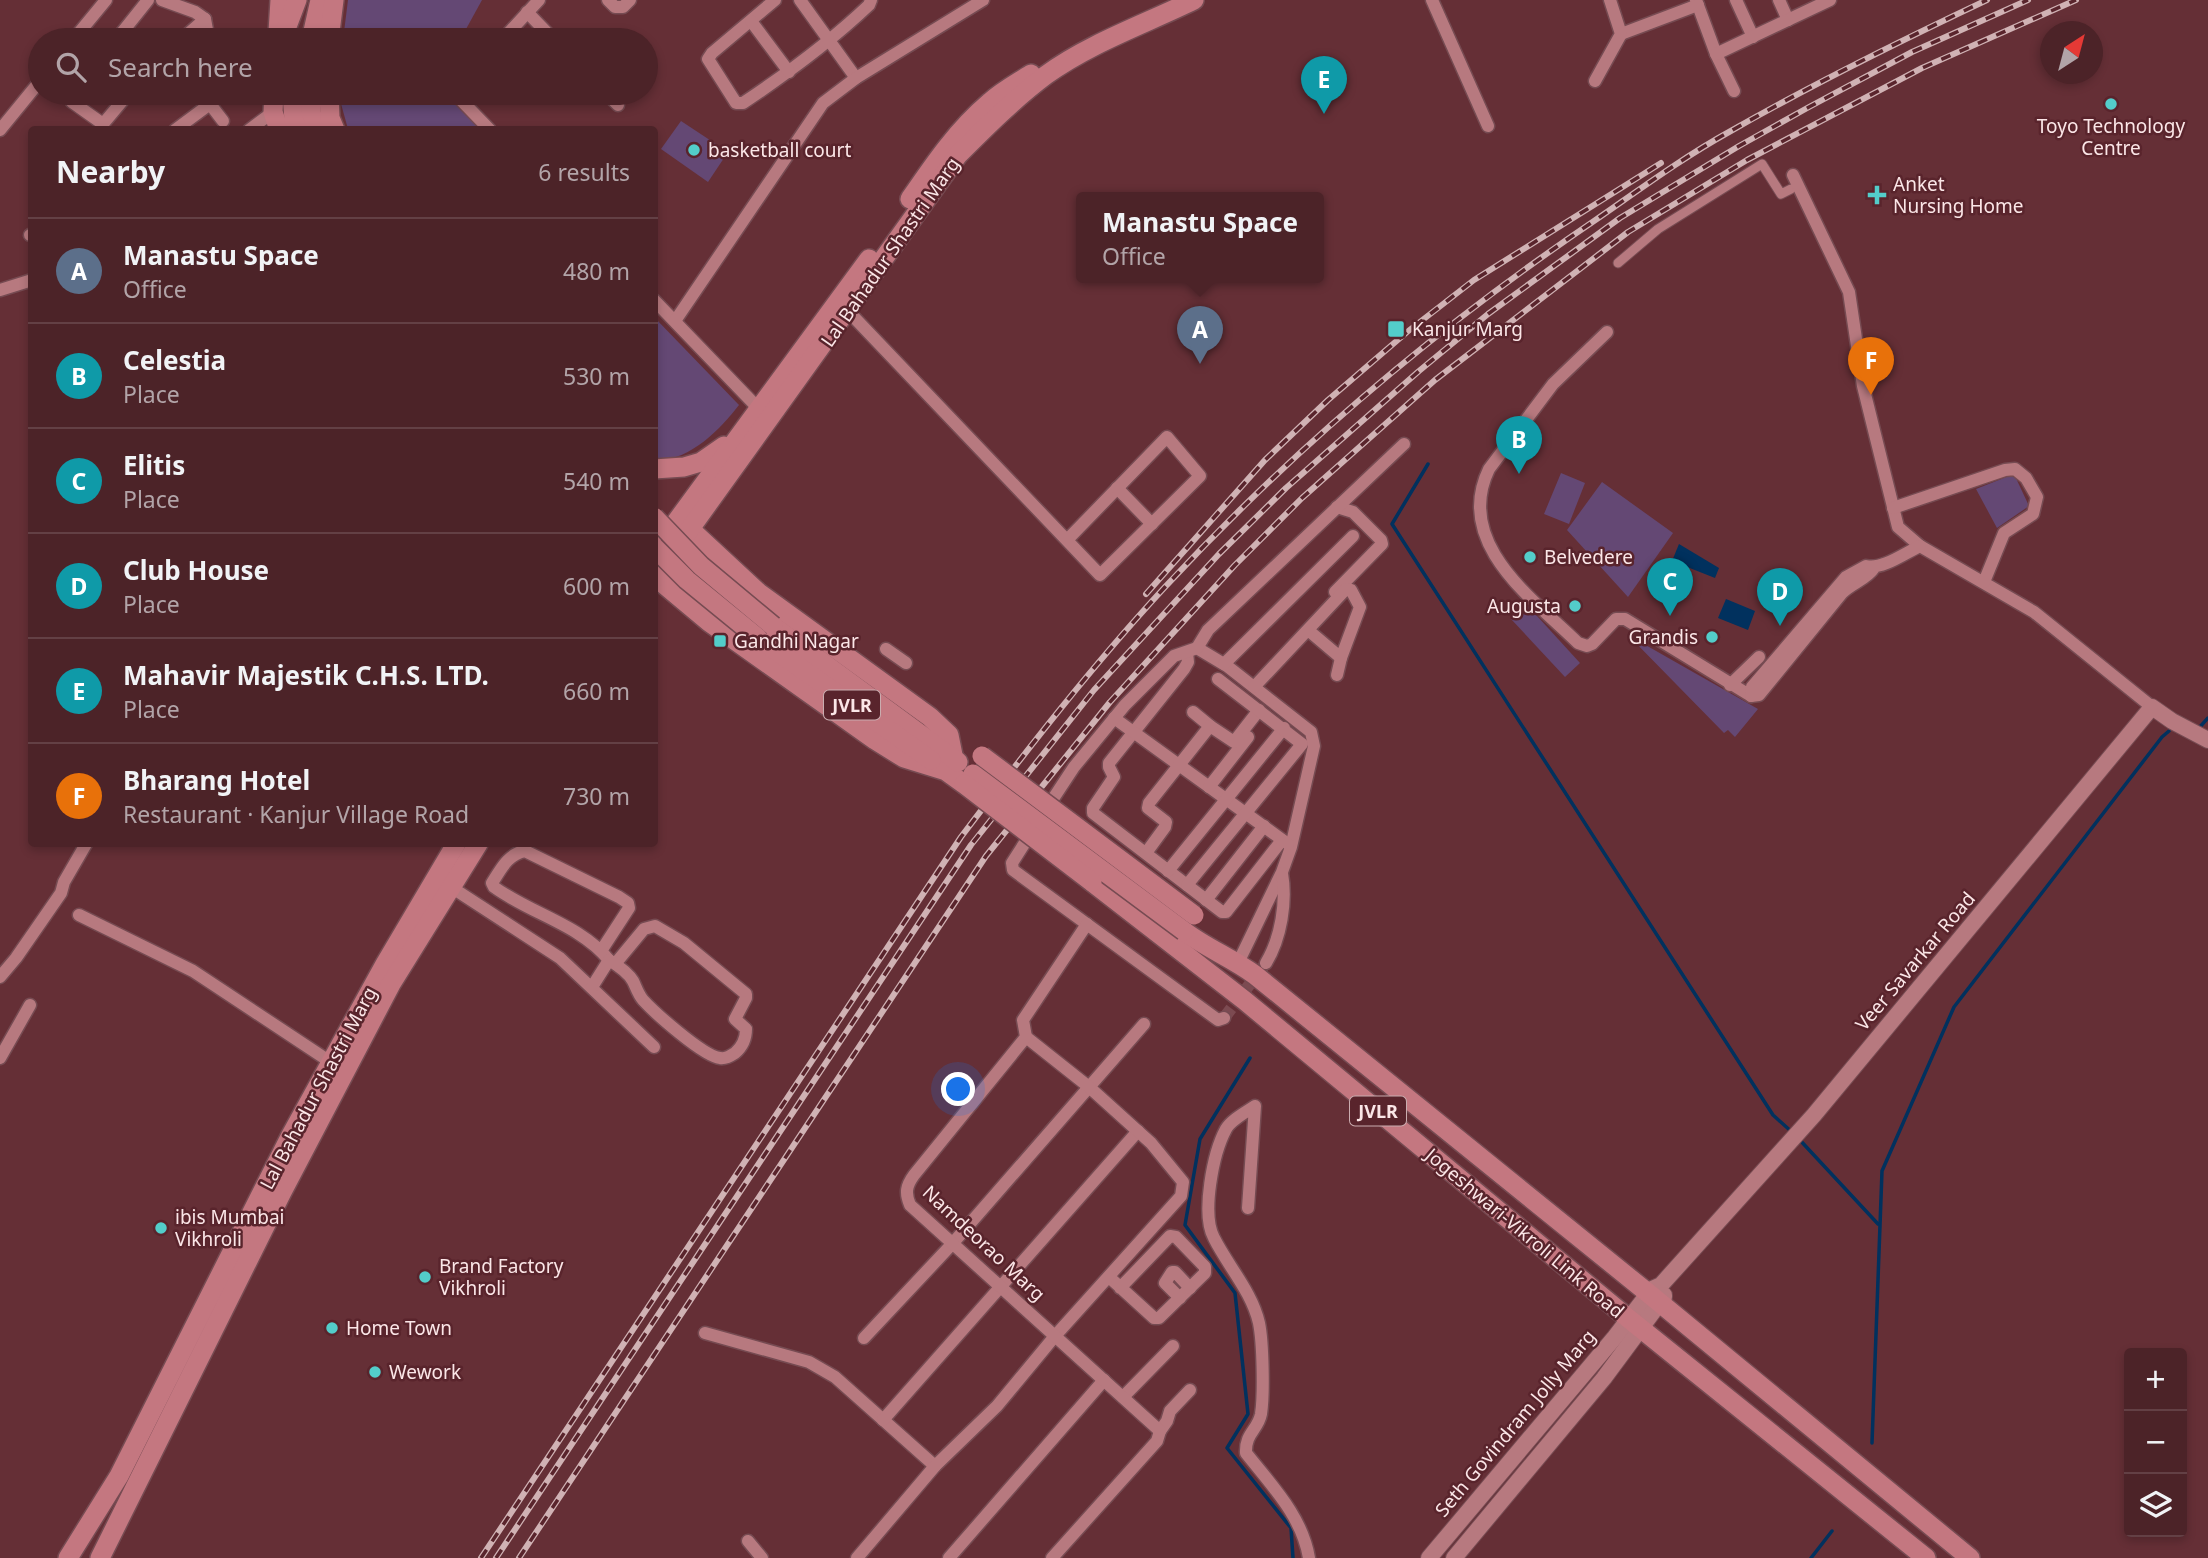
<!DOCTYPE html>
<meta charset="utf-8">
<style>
body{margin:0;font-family:"Noto Sans",sans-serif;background:#562f34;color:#f1f3f6}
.controls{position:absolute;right:21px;bottom:21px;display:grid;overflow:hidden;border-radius:7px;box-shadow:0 4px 10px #0003}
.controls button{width:63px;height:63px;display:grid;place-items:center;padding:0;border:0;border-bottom:2px solid #634045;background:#4c2328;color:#f1f3f6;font:35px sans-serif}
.compass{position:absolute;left:2040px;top:21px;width:63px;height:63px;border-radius:50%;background:#4c2328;box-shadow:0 4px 10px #0003;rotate:36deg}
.you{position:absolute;left:959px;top:1090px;width:24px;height:24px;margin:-18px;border:5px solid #fff;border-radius:50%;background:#1a73e8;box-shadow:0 0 0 10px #1a73e833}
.badge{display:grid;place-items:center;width:46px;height:46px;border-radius:50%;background:#53cdca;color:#fff;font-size:23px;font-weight:700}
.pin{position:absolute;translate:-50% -58px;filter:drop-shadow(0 2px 4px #0008)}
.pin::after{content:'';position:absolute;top:37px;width:24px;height:21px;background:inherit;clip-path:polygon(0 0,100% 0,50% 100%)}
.popup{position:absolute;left:1076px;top:192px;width:248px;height:91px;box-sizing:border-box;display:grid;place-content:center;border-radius:7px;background:#4c2328;filter:drop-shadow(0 2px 5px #0005);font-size:23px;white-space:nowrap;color:#b2a4a8}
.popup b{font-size:26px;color:#f1f3f6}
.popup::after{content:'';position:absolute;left:50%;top:100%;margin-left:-14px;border:14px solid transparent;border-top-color:#4c2328}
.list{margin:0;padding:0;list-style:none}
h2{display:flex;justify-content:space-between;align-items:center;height:91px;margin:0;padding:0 28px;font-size:30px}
h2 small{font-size:23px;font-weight:400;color:#b2a4a8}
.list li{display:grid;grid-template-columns:46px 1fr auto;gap:21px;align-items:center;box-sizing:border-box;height:105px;padding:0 28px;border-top:2px solid #634045}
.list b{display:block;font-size:26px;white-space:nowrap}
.list p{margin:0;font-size:23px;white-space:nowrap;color:#b2a4a8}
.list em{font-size:23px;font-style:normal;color:#b2a4a8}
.icon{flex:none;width:38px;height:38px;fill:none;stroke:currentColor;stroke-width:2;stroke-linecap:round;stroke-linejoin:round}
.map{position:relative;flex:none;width:2208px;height:1558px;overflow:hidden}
.search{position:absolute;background:#4c2328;box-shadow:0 4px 10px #0003;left:28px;top:28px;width:630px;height:77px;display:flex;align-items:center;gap:18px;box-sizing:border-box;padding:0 24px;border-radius:38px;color:#b2a4a8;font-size:26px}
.panel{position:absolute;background:#4c2328;box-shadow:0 4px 10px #0003;left:28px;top:126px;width:630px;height:721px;border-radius:7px}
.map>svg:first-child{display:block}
.green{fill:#644874}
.water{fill:#01315e}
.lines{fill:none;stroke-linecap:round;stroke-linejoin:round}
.stream{stroke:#01315e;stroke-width:3.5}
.minor-tunnel{stroke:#7c4a51;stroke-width:12;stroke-dasharray:12 6;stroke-linecap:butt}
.pedestrian-casing{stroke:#764b52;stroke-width:11}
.minor-casing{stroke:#764b52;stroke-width:15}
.tertiary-casing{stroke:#764b52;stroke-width:18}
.primary-casing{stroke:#764b52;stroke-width:22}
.pedestrian{stroke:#b7797f;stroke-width:9}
.minor{stroke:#b7797f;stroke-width:12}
.tertiary{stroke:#b7797f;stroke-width:16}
.primary{stroke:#c47780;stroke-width:19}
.rail-casing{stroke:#d0b2b4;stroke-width:6}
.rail{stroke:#59242c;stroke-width:3.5;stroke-dasharray:10;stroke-linecap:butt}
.primary-bridge-casing{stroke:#764b52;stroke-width:22;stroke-linecap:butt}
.primary-bridge{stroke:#c47780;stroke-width:19}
.poi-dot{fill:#53cdca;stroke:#59242c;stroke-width:2.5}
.labels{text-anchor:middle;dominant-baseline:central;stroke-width:5;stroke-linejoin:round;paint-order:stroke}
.shield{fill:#59242c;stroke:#caacaf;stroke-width:2}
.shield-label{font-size:18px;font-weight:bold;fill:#fbe6e7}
.poi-label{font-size:19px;fill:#fbe6e7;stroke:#59242c;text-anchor:start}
.street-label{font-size:19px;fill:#fbe6e7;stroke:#59242c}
</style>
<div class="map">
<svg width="2208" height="1558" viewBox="0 0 2208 1558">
<rect width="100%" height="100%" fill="#652f36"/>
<g class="green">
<polygon points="348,0 482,0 460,40 343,40"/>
<polygon points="338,93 448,93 479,129 348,129"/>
<polygon points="681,121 728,152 708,182 661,149"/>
<path d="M 654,317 L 739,405 C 720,430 688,462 655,460 Z"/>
<polygon points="1561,473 1585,483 1569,524 1544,514"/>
<polygon points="2014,474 2029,506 1997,528 1976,489"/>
<polygon points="1602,482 1673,533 1628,597 1567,530"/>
<polygon points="1527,605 1580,663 1565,677 1511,619"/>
<polygon points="1628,635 1758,709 1735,737 1728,730 1724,733"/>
</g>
<g class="water">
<polygon points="1679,544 1719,568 1715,578 1672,561"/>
<polygon points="1726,599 1755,611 1748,630 1718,618"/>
</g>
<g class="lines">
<g class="stream">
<polyline points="1428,464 1392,524 1773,1115 1793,1133"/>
<polyline points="2198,729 2208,718"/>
<polyline points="1250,1058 1200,1139 1185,1225 1235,1293 1248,1414 1227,1448 1291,1528 1293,1558"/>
<polyline points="1798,1138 1878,1224"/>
<polyline points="1872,1443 1882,1171 1954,1007 2162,737 2169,731"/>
<polyline points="1811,1558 1832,1531"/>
</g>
<polyline class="minor-tunnel" points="1224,1018 1266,963"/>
<defs>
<polyline id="pedestrian" points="1618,263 1658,229 1762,164 1781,194 1791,189"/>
<g id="minor">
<polyline points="162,0 195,12 205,19 209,40"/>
<polyline points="608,0 615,7 623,7 630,0"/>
<path d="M 775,0 L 712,53 L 708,59 L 736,103 L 743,103 C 788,73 830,42 869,5 L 871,0"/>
<polyline points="800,0 856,78"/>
<polyline points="1432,0 1488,126"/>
<polyline points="1696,0 1716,54 1734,91"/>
<polyline points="1736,0 1753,37"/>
<polyline points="1779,0 1788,20"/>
<polyline points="527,12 554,40"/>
<polyline points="751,21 789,72"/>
<polyline points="1621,34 1698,5"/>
<polyline points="73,40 106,0"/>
<polyline points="116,40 148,0"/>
<polyline points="181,40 205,19"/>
<polyline points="502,40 539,0"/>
<polyline points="1716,54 1830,0"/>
<polyline points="1595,81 1621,34 1610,0"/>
<polyline points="73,93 72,102 103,124 129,93"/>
<polyline points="457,93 457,96 490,130"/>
<polyline points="606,93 618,105"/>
<polyline points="210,104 223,121"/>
<polyline points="0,130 40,81"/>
<polyline points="175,130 210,104 212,93"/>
<polyline points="249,130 273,112"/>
<polyline points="1793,175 1849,292 1863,386 1898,527 1920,546 2034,612 2152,707"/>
<polyline points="30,235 32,234"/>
<polyline points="0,290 32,280"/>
<polyline points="654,300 759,409"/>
<polyline points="848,311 1100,575 1200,476 1167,437 1067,540"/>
<polyline points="675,321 823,103 856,78 983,0"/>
<path d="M 1607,332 L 1553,384 L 1489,469 C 1453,543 1533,599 1578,643 L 1587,646 L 1592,644 L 1616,619 L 1625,619 L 1751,696"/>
<polyline points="1117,488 1152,524"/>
<polyline points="1893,508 2005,470 2015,469 2026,478 2037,497 2033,514 2004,533 1984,582"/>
<path d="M 1874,568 C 1867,579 1852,583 1842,593 L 1759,695 L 1751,696 L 1752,687 L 1846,577 L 1866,566 C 1882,570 1905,553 1920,546"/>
<polyline points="1335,592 1382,544 1381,540 1353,512 1337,507"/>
<polyline points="1197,648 1227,666 1311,732 1314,746 1291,847 1282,872 1238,963"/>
<polyline points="886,649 906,663"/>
<polyline points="1187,652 1188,662 1184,669 1109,763 1109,767 1114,777 1093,808 1093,813 1222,912 1226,912 1282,840"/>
<polyline points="1224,664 1353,536"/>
<polyline points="1337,675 1341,658"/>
<polyline points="1730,685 1759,657"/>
<polyline points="1254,687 1346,589 1351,590 1360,607 1341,658 1308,630"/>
<polyline points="1193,712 1210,726"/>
<polyline points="1114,718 1288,844"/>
<polyline points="1209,787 1248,737"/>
<polyline points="1045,811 1074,767 1125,705 1174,656 1197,648 1208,630 1404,444"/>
<polyline points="1033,830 1012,863 1013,870 1218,1020 1224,1018"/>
<polyline points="1146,853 1165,827 1166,822 1148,808 1149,803 1210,726 1234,742 1259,710"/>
<polyline points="1168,871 1284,728"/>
<polyline points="1187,885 1302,744 1218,679"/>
<polyline points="451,887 560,958 654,1047"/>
<polyline points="1206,900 1264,826"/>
<polyline points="79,915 193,971 335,1065"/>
<path d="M 601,951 L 629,908 L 628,903 L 619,897 L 525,851 C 508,854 501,869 492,883 L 494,887 C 531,914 579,924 609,960"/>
<path d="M 1266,963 C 1281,938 1287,902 1282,873"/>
<polyline points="0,977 16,958 61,893 64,882 86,844"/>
<path d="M 592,987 L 609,960 C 617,965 628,972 633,981 C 636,987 638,994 643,1000 C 655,1013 703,1056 720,1058 C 725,1059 732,1055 735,1053 C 742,1047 746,1038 746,1029 L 735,1019 L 746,998 L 746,994 L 684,943 L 655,926 L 644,929 L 615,964"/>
<polyline points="0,1058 30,1005"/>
<path d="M 1248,1208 L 1255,1106 C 1246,1112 1231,1120 1226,1129 C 1213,1153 1201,1214 1214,1238 C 1228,1266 1252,1292 1259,1323 C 1263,1343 1264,1395 1261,1414 C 1258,1430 1245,1433 1246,1453 C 1272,1486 1302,1516 1309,1558"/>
<polyline points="1109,1277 1154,1318 1159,1318 1205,1273 1205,1267 1176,1237 1170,1236 1120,1288"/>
<polyline points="1180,1298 1165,1283 1172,1272 1175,1272 1190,1288"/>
<polyline points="705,1333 809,1362 835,1377 935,1466"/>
<polyline points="864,1338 953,1243 1144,1024"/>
<polyline points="1123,1397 1173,1346"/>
<polyline points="883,1420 1138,1131"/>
<polyline points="1160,1431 1167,1421 1170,1411 1190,1390"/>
<polyline points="748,1541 762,1558"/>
<polyline points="857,1558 935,1466 997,1406 1055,1336 1181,1196 1183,1182 1151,1143 1089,1087 1026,1037"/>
<polyline points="949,1558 1104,1380"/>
<path d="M 1052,1558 L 1157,1441 L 1160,1431 L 910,1205 C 905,1193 906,1186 914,1175 L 1026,1037 L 1023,1020 L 1087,924"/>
</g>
<g id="tertiary">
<polyline points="1429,1558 1615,1337 1652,1289 1661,1285 1814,1115 2152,707 2172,721 2208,740"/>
<polyline points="1454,1558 1604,1378 1664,1297 1664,1295"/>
</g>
<g id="primary">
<polyline points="278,32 280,0"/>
<polyline points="282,40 297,0"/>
<polyline points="311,40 320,0"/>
<polyline points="329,40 334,0"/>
<polyline points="274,93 273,112 279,130"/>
<polyline points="292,93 294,120 299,130"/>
<polyline points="310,93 311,113 318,130"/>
<polyline points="329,93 330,118 335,130"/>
<path d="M 910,199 C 934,164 957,130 990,102 C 1002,91 1017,83 1031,74"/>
<polyline points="654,469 684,467 701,462 724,446"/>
<polyline points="680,527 691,530 759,593 930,717 949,735 954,760"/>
<polyline points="654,552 869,259"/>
<polyline points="654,576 709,622 875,740 904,758 946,771 964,784"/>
<path d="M 654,579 L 958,155 C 986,127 1014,99 1046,75 C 1090,43 1145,24 1194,0"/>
<polyline points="773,626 958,762"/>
<polyline points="758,638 931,760"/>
<polyline points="1092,882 1244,1000 1629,1319 1926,1558"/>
<path d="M 1184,931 C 1206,948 1232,958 1255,975 L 1648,1293 L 1970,1558"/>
<polyline points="68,1558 119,1476 291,1135 385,964 456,844"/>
<polyline points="100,1558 282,1192 391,984 478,844"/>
</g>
</defs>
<use href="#pedestrian" class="pedestrian-casing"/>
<use href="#minor" class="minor-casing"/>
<use href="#tertiary" class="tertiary-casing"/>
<use href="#primary" class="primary-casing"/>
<use href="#pedestrian" class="pedestrian"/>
<use href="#minor" class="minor"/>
<use href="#tertiary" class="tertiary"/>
<use href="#primary" class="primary"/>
<defs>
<g id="rail">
<polyline points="1146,594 1265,460 1328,400 1407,332 1474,280 1661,163"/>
<path d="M 481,1558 L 961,837 C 1026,751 1092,666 1165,587 C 1293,449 1439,326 1594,221 C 1639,190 1682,158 1729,132 C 1813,84 1900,41 1987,0"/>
<polyline points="496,1558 971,845 1094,690 1219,554 1286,488 1419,371 1488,314 1620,218 1739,146 1809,107 1912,52 2028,0"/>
<polyline points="519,1558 986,856 1110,702 1235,565 1302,498 1435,380 1628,232 1747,160 1922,68 2076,0"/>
</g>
</defs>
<use href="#rail" class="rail-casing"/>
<use href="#rail" class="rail"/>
<defs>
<g id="primary-bridge">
<polyline points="654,517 701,566 773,626"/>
<polyline points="654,547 687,580 758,638"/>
<polyline points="982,756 1194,915"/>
<polyline points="973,774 1184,931"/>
<polyline points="964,784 1092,882"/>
</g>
</defs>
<use href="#primary-bridge" class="primary-bridge-casing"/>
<use href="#primary-bridge" class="primary-bridge"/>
</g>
<g class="poi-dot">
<circle cx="2111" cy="104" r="7"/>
<circle cx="694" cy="150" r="7"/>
<path d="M1873.5 184.5h7v7h7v7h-7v7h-7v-7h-7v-7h7z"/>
<rect x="1387" y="320" width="18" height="18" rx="3.5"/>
<circle cx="1530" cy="557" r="7"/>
<circle cx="1575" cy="606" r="7"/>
<circle cx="1712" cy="637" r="7"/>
<rect x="713" y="634" width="14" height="14" rx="3.5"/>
<circle cx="161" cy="1228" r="7"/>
<circle cx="425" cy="1277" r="7"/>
<circle cx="332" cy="1328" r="7"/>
<circle cx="375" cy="1372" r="7"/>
</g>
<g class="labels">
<g class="shield">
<rect x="824" y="690.5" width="56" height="29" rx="5"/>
<rect x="1350" y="1096.5" width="56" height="29" rx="5"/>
</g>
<g class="shield-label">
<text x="852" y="705">JVLR</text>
<text x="1378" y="1111">JVLR</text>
</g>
<g class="poi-label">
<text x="2111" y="126" text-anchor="middle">Toyo Technology<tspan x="2111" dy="22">Centre</tspan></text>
<text x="708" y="150">basketball court</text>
<text x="1893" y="184">Anket<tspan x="1893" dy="22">Nursing Home</tspan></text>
<text x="1412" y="329">Kanjur Marg</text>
<text x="1544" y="557">Belvedere</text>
<text x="1561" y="606" text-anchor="end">Augusta</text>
<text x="1698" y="637" text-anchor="end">Grandis</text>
<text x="734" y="641">Gandhi Nagar</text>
<text x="175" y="1217">ibis Mumbai<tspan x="175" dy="22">Vikhroli</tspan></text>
<text x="439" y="1266">Brand Factory<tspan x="439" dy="22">Vikhroli</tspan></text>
<text x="346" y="1328">Home Town</text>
<text x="389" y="1372">Wework</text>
</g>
<g class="street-label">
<text transform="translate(890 252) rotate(-55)">Lal Bahadur Shastri Marg</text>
<text transform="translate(1915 961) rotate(-50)">Veer Savarkar Road</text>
<text transform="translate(318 1088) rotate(-62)">Lal Bahadur Shastri Marg</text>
<text transform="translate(1525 1233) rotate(40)">Jogeshwari-Vikroli Link Road</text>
<text transform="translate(984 1243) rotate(43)">Namdeorao Marg</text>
<text transform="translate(1515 1423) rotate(-50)">Seth Govindram Jolly Marg</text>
</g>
</g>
</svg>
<div class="controls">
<button>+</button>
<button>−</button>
<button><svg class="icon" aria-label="layers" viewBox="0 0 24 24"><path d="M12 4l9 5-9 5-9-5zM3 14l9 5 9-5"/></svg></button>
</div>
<svg class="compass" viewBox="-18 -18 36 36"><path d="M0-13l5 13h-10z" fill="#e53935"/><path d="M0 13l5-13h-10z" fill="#b2a4a8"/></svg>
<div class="you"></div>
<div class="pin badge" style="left:1200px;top:364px;background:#5c6f8a">A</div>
<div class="popup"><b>Manastu Space</b>Office</div>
<div class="pin badge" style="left:1519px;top:474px;background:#0f9aa8">B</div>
<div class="pin badge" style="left:1670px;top:616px;background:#0f9aa8">C</div>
<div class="pin badge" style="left:1780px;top:626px;background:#0f9aa8">D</div>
<div class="pin badge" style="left:1324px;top:114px;background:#0f9aa8">E</div>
<div class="pin badge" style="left:1871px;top:395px;background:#e8710a">F</div>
<div class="search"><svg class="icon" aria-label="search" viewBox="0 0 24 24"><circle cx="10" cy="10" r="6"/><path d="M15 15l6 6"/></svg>Search here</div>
<section class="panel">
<h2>Nearby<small>6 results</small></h2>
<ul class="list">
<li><span class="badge" style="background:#5c6f8a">A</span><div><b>Manastu Space</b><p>Office</p></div><em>480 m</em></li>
<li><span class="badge" style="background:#0f9aa8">B</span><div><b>Celestia</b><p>Place</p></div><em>530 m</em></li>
<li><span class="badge" style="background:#0f9aa8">C</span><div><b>Elitis</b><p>Place</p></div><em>540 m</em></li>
<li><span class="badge" style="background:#0f9aa8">D</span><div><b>Club House</b><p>Place</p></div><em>600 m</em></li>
<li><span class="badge" style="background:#0f9aa8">E</span><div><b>Mahavir Majestik C.H.S. LTD.</b><p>Place</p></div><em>660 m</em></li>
<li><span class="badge" style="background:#e8710a">F</span><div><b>Bharang Hotel</b><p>Restaurant · Kanjur Village Road</p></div><em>730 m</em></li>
</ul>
</section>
</div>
